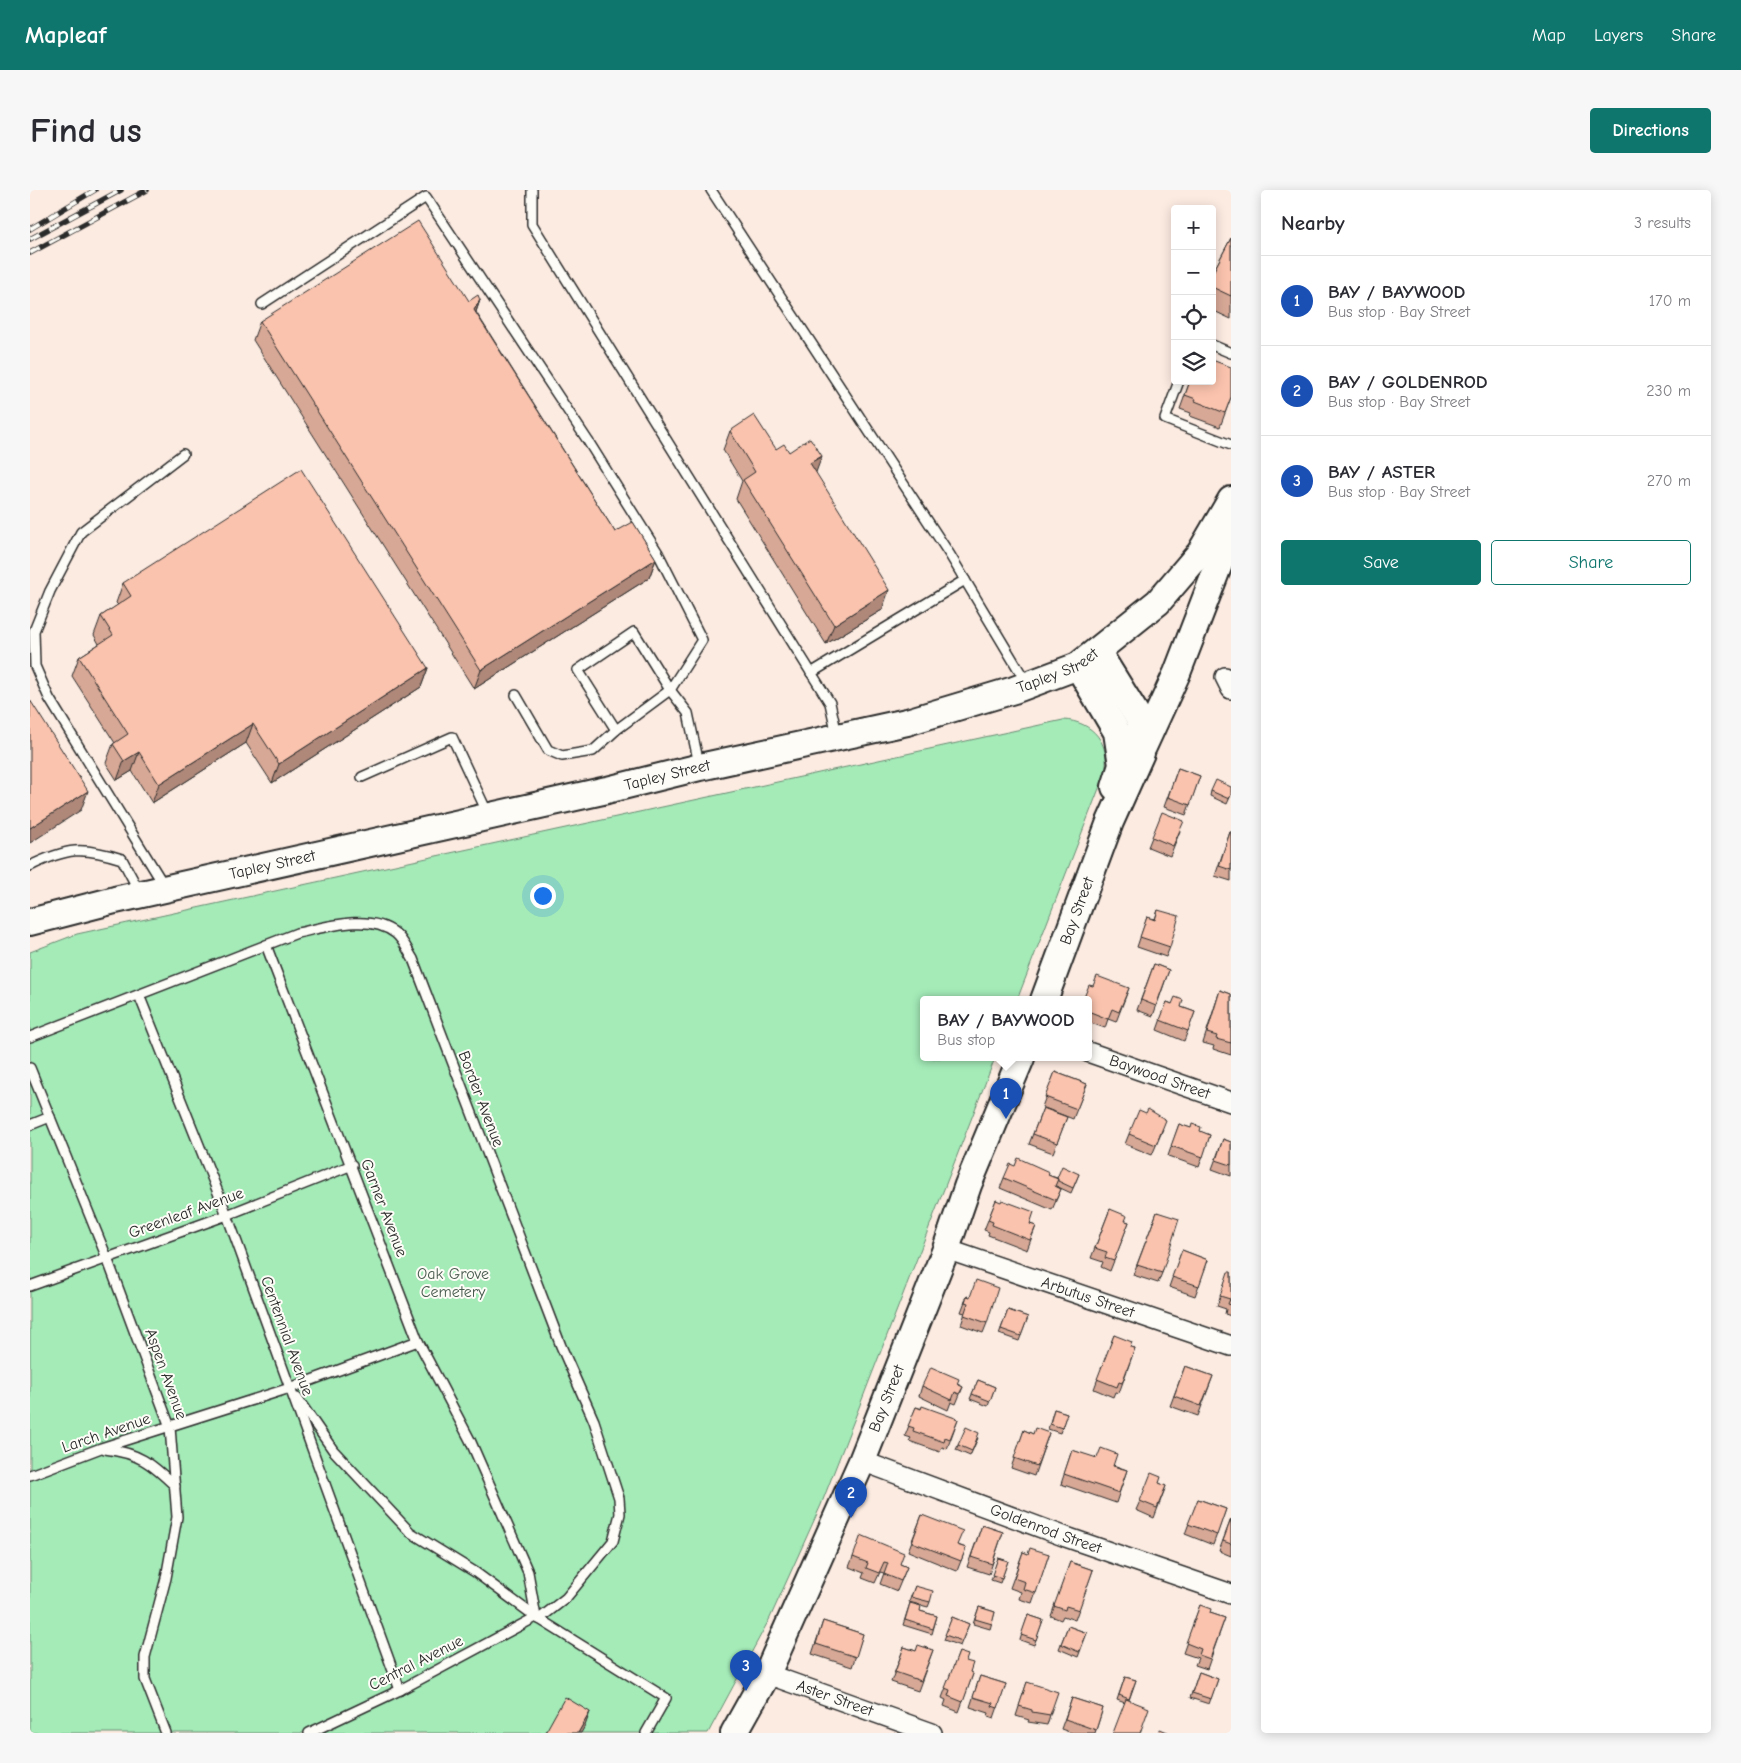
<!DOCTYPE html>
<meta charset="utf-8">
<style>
body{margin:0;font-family:"Comic Neue",sans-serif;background:#f7f7f7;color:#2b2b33}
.controls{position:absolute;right:15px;top:15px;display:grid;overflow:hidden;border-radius:5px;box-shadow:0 2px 12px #0003}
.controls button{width:45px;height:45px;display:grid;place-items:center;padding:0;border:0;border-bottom:1px solid #e1e1e2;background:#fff;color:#2b2b33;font:25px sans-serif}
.you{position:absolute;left:512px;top:705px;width:18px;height:18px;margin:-12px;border:4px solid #fff;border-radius:50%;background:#1a73e8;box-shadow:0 0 0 8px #1a73e833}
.badge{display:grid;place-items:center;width:32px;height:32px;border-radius:50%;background:#0f766e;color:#fff;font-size:16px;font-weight:700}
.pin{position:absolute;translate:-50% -41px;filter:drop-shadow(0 1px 2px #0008)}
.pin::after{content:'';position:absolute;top:26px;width:18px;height:15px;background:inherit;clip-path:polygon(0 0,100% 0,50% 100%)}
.popup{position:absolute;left:890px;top:806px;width:172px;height:65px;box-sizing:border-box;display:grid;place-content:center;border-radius:5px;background:#fff;filter:drop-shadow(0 1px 4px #0005);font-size:16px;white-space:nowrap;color:#7c7c81}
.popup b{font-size:19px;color:#2b2b33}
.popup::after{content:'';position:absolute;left:50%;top:100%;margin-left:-10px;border:10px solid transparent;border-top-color:#fff}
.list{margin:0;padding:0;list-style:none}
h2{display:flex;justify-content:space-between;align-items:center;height:65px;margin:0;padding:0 20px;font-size:21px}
h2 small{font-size:16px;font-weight:400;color:#7c7c81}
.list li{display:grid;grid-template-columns:32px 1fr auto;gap:15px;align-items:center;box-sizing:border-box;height:90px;padding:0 20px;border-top:1px solid #e1e1e2}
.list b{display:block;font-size:19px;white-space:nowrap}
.list p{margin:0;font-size:16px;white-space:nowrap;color:#7c7c81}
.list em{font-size:16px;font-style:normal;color:#7c7c81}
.actions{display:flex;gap:10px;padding:15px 20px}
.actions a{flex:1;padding:11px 0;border:1px solid #0f766e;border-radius:5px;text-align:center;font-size:18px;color:#0f766e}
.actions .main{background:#0f766e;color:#fff}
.icon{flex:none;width:28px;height:28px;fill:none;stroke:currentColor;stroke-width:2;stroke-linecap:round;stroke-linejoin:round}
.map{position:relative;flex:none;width:1201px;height:1543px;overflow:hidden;border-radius:5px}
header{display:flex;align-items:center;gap:30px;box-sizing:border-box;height:70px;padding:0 25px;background:#0f766e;color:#fff}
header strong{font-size:24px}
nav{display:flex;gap:28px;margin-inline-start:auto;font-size:18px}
.intro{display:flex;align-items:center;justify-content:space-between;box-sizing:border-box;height:120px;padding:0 30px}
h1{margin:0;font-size:35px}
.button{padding:12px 22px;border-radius:5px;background:#0f766e;color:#fff;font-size:18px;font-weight:700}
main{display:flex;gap:30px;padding:0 30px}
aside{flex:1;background:#fff;border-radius:5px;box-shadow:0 2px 12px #0003}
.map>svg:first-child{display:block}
.green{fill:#a4ebb8;stroke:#688b72}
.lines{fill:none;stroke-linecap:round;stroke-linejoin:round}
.lane-casing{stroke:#2b2b2b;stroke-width:12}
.street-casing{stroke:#2b2b2b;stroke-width:22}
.secondary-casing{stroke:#2b2b2b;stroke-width:30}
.lane{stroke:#fdfcf7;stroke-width:9}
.street{stroke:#fdfcf7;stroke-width:19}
.secondary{stroke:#fdfcf7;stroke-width:26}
.rail-casing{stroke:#2b2b2b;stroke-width:5.5}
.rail{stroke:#fdfcf7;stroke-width:4;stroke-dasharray:11;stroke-linecap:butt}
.wall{fill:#d7a896;stroke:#2b2b2b}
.shaded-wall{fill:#af887a;stroke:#2b2b2b}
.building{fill:#fac3ae;stroke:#2b2b2b}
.labels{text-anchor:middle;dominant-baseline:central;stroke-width:4;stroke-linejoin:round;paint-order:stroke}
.street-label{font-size:16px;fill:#2b2b2b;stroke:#fdfcf7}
.park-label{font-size:16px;fill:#495b4e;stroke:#fdfcf7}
</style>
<header>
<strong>Mapleaf</strong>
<nav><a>Map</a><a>Layers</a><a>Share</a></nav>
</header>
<div class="intro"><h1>Find us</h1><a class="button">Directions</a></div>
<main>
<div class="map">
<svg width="1201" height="1543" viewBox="0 0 1201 1543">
<rect width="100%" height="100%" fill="#fcebe1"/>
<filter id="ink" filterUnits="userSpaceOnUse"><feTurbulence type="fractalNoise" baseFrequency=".02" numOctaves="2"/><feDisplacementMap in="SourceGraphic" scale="10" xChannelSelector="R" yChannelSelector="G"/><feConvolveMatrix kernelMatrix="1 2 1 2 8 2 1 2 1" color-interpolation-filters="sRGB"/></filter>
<g filter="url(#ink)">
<path class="green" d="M 1033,530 C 1063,531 1081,554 1075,583 L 987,810 L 894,810 L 894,868 L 965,868 L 791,1315 L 740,1428 L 678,1543 L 0,1543 L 0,762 L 47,744 Z"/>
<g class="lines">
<defs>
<g id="lane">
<polyline points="502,0 502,34 800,513 807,545"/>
<polyline points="681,0 920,365 996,492"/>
<polyline points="232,114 396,7 558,251 628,363 672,450 640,500 586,540 563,561 532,566 518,560 486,505"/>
<polyline points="1182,155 1201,163"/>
<polyline points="1149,191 1135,229 1201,255"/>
<polyline points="781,483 935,390"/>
<polyline points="586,540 548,480 604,442 640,500 658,523 669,574"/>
<polyline points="332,587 422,547 458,624"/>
<path d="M 0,676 C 37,658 52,656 92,669 L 109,701"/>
<polyline points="135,697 19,508 5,476 4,441 20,401 51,342 153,264"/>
<polyline points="236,755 388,1151 440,1250 498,1382 506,1427"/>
<polyline points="109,805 197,1025 370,1500"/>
<path d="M 0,847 L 267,743 C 296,737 340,723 365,743 C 373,749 378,761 383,769 L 531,1156 L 564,1231 L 589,1308 L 590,1324 L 583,1351 L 536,1408 L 509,1429"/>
<polyline points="0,878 77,1068 140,1237 147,1327 136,1388 115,1467 115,1489 136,1543"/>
<polyline points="0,935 20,927"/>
<polyline points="0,1096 197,1025 322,975"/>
<polyline points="267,1208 303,1260 380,1342 445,1382 506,1427 636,1508 616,1543"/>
<path d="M 75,1259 C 109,1263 121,1273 145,1296"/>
<polyline points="0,1285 71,1258 260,1198 388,1151"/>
<polyline points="279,1543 370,1500 506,1427"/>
</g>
<g id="street">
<polyline points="1195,487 1201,499"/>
<path id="s1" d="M 1058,862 L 1201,912"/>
<path id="s2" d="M 916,1059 L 1201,1156"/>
<path id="s3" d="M 832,1271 L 1036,1347 L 1201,1404"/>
<path id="s4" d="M 737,1484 L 902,1543"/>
</g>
<g id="secondary">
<polyline points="1048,476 1087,542 1092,575 1085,597"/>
<polyline points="1113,557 1147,483 1201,343"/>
<path id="s5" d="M 0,732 L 85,710 L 577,600 L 670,577 L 877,532 L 984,500 L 1048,476 L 1128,412 L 1170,363 L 1201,310"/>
<path id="s6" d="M 1014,810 L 1080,632 L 1111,563 L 1111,532 L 1067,461"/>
<path id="s7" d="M 704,1543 L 737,1484 L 832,1271 L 916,1059 L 938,995 L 991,868"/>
</g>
</defs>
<use href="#lane" class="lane-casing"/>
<use href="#street" class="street-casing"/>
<use href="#secondary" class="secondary-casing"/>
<use href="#lane" class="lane"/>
<use href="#street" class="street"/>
<use href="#secondary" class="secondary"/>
<defs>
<g id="rail">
<polyline points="0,39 65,0"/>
<polyline points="0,49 91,0"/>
<polyline points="0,63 117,0"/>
</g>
</defs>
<use href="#rail" class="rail-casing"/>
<use href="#rail" class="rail"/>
</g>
<g class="wall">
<polygon points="1201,48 1201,129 1182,120 1182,84"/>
<polygon points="450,110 446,122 585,342 626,369 619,388 444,499 223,150 230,131"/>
<polygon points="1160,191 1201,207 1190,237 1160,226 1161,223 1150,219"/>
<polygon points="700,241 746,259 759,262 852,420 796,454 706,309 712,291 693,260"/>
<polygon points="93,393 398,478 391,497 242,593 216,553 122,613 102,581 87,590 76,573 83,554 85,553 42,486 49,467 69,454 64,445 71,426 88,415 86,413"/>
<polygon points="1148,578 1170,586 1156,625 1134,617"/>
<polygon points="1181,601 1201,605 1197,614 1180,606"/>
<polygon points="1150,641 1140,666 1118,657 1122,647"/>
<polygon points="1200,642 1201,642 1201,691 1185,686"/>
<polygon points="1128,720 1140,757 1136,767 1107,757 1117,727 1125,729"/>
<polygon points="1124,774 1139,780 1123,826 1107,820"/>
<polygon points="1063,796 1099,798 1086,832 1078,829 1075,838 1058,832 1058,810"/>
<polygon points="1190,800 1201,804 1201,865 1183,859 1184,856 1173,853"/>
<polygon points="1137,812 1165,822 1154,851 1127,840"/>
<polygon points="1025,882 1057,894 1043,929 1012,917"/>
<polygon points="1013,918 1037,927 1023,963 999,954"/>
<polygon points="1149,934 1180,945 1169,977 1138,966"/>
<polygon points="1133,939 1122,965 1095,954 1099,944"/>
<polygon points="1193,949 1201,952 1201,986 1182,979"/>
<polygon points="985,976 1018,985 1027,988 1049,984 1041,1003 1026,996 1026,997 1031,999 1022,1020 970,998 974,988"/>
<polygon points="966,1010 1000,1034 1006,1036 997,1060 958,1045 959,1042 954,1040"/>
<polygon points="1080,1019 1096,1031 1099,1032 1080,1081 1071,1077 1073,1072 1061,1068"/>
<polygon points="1127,1022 1132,1083 1128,1093 1103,1085"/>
<polygon points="1152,1060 1178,1070 1165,1106 1139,1097"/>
<polygon points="1201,1082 1201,1126 1195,1124 1196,1119 1187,1116 1195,1092"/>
<polygon points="937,1106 957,1133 953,1143 931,1135 935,1123 931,1122"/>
<polygon points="978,1120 998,1127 989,1151 969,1144"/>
<polygon points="1084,1145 1101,1157 1105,1158 1089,1203 1085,1202 1083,1207 1064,1199"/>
<polygon points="1155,1176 1183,1186 1168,1226 1140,1216"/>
<polygon points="948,1190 965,1197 958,1216 940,1209"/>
<polygon points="927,1194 933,1197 926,1214 921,1212 918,1220 889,1206 892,1196"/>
<polygon points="886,1217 928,1229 917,1259 912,1257 910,1262 879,1251 881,1248 875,1246"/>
<polygon points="1024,1219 1037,1223 1030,1243 1018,1239"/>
<polygon points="994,1240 1003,1244 1019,1243 1004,1286 981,1278"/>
<polygon points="948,1248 940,1266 926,1260 928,1255"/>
<polygon points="1042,1260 1097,1280 1086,1313 1031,1294"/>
<polygon points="1129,1293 1136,1296 1124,1328 1106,1320 1110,1311"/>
<polygon points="1168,1309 1196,1319 1183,1355 1155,1344"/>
<polygon points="892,1325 928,1355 936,1358 927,1381 878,1361"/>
<polygon points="1201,1329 1201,1366 1189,1361"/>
<polygon points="952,1335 973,1342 959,1384 937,1377"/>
<polygon points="993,1362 998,1364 1019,1364 1002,1413 989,1409 991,1402 980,1398"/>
<polygon points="823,1367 870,1374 877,1377 867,1401 850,1394 854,1383 850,1382 845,1393 832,1388 834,1383 819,1377"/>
<polygon points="968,1368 978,1371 970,1393 961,1390"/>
<polygon points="1040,1372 1063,1380 1045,1430 1033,1426 1031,1430 1021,1426"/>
<polygon points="885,1396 900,1412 898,1417 879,1412"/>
<polygon points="880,1413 890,1421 907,1426 902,1444 873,1435"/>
<polygon points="1170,1415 1180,1423 1195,1428 1177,1479 1165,1475 1168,1468 1153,1463"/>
<polygon points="949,1417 965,1422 960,1439 943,1434"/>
<polygon points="998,1425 1013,1430 1004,1455 990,1450"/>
<polygon points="922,1427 939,1434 930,1456 914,1450"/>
<polygon points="793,1431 833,1444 822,1477 782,1464"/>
<polygon points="1038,1436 1057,1443 1048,1467 1029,1459"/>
<polygon points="874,1457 886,1461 903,1460 888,1501 861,1492"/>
<polygon points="929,1462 936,1471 940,1482 943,1484 929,1522 914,1516 916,1510 912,1508"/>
<polygon points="1169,1482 1188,1489 1179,1514 1160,1508"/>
<polygon points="950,1486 976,1494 964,1528 958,1526 959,1523 940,1517"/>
<polygon points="1095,1487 1106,1490 1099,1510 1095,1513 1087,1510"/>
<polygon points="997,1492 1020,1525 1017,1535 998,1532 999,1530 986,1526"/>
<polygon points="1042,1508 1073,1518 1065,1543 1042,1543 1031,1539"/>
</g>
<g class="shaded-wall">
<polygon points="450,110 443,130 444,120"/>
<polygon points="792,266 785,285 780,273"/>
<polygon points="626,369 619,388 444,499 451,480"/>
<polygon points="859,400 852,420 796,454 804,435"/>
<polygon points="398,478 391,497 242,593 249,574"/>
<polygon points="223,534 216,553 122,613 129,594"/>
<polygon points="109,562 102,581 87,590 94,571"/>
<polygon points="58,601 51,620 0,653 0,638"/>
<polygon points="560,1522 555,1536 551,1543 548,1543"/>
</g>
<g class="building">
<polygon points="388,31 439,111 448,105 450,110 444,120 585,342 603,332 626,369 451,480 230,131"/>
<polygon points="1201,48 1201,106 1182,97 1182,84"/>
<polygon points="1182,170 1201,177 1201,207 1195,223 1165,211 1166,209 1155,205 1160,191 1182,191"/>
<polygon points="724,225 746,259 754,254 759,262 780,248 792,266 780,273 859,400 804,435 713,290 725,282 700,241"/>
<polygon points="271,279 398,478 249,574 223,534 129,594 109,562 94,571 83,554 98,544 49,467 83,445 71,426 101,406 93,393"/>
<polygon points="0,510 58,601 0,638"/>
<polygon points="1148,578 1170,586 1160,615 1138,607"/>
<polygon points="1186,590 1201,597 1201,604 1199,609 1181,601"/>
<polygon points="1132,622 1154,631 1143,656 1122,647"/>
<polygon points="1200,642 1201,642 1201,680 1189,676"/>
<polygon points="1128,720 1149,726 1140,757 1110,747 1117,727 1125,730"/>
<polygon points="1124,774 1139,780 1126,816 1111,810"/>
<polygon points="1067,786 1099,798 1089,822 1082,819 1078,829 1058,821 1058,810 1053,810 1059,795 1063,796"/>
<polygon points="1190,800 1201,804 1201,853 1186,849 1187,846 1177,843"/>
<polygon points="1145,807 1153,810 1151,817 1165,822 1158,841 1130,830 1137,812 1142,814"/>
<polygon points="1025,882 1057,894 1047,919 1015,907"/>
<polygon points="1013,918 1037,927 1027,953 1003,944"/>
<polygon points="1118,919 1136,930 1126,955 1099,944 1109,920 1116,923"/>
<polygon points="1149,934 1161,938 1162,934 1171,937 1170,941 1180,945 1173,967 1141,956"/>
<polygon points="1193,949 1201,952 1201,975 1186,970"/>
<polygon points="988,968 1019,982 1018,985 1028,989 1025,996 1031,999 1026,1010 974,988 980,974 985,976"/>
<polygon points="1032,976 1049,984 1043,998 1028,991 1028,989 1027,988"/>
<polygon points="966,1010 971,1012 972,1010 1004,1022 1000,1034 1006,1036 1000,1050 962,1035 963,1032 958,1030"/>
<polygon points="1080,1019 1097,1026 1095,1031 1099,1032 1084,1071 1075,1068 1077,1062 1065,1058"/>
<polygon points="1127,1022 1149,1029 1132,1083 1107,1075"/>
<polygon points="1152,1060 1178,1070 1169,1096 1142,1087"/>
<polygon points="1198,1082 1201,1082 1201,1115 1198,1114 1200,1109 1190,1106"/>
<polygon points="946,1090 968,1098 957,1133 934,1125 938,1113 935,1112 937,1106 940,1107"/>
<polygon points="978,1120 998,1127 991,1146 971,1139"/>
<polygon points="1084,1145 1102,1152 1100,1157 1105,1158 1092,1193 1089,1192 1087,1197 1067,1189"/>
<polygon points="1155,1176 1183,1186 1171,1216 1144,1206"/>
<polygon points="901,1177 929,1189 927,1194 933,1197 929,1204 925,1202 922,1210 892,1196"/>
<polygon points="948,1190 965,1197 960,1211 942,1204"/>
<polygon points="892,1216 928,1229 920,1249 915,1247 914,1252 883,1241 884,1238 878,1236 886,1217 891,1219"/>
<polygon points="1024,1219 1037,1223 1032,1238 1020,1234"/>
<polygon points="936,1237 949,1243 942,1261 928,1255"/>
<polygon points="1005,1238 1019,1243 1007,1276 984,1268 994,1240 1003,1244"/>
<polygon points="1071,1258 1087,1264 1083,1276 1097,1280 1089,1303 1034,1284 1042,1260 1067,1268"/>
<polygon points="1121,1283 1131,1287 1129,1293 1136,1296 1127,1318 1110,1311"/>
<polygon points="1168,1309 1196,1319 1187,1345 1158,1334"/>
<polygon points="892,1325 933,1341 927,1355 936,1358 931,1371 882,1352"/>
<polygon points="1201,1329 1201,1354 1193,1351"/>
<polygon points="952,1335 973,1342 962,1374 941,1367"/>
<polygon points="831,1345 874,1363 870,1374 877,1377 871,1391 854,1384 858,1373 854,1372 849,1383 836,1378 838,1373 823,1367"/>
<polygon points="1000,1358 1019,1364 1006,1403 993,1399 995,1392 984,1388 993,1362 998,1364"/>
<polygon points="968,1368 978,1371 972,1388 962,1385"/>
<polygon points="1040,1372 1063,1380 1049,1420 1036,1416 1035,1420 1024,1416"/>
<polygon points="885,1396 903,1401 900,1412 881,1407"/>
<polygon points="880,1413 891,1416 890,1421 907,1426 903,1439 875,1430"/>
<polygon points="1170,1415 1181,1419 1180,1423 1195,1428 1180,1469 1169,1465 1171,1459 1156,1453"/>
<polygon points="949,1417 965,1422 962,1434 945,1429"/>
<polygon points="998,1425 1013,1430 1006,1450 991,1445"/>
<polygon points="922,1427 939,1434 932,1451 915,1445"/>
<polygon points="793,1431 833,1444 826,1467 786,1454"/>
<polygon points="1038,1436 1057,1443 1049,1462 1031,1454"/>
<polygon points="888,1455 903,1460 891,1491 865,1482 874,1457 886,1461"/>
<polygon points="929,1462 938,1465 936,1471 943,1473 940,1482 943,1484 933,1512 918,1506 920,1500 915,1498"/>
<polygon points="1169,1482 1188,1489 1181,1509 1162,1503"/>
<polygon points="950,1486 976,1494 968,1518 962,1516 963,1513 943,1507"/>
<polygon points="1095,1487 1106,1490 1099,1509 1089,1505"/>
<polygon points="997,1492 1028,1502 1020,1525 1002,1522 1002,1520 989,1516"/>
<polygon points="535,1507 560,1522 548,1543 515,1543"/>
<polygon points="1042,1508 1073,1518 1066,1540 1035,1529"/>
<polygon points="1096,1509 1119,1518 1110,1543 1083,1543"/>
<polygon points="1130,1539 1140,1543 1129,1543"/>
</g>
</g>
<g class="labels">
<g class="street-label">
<text stroke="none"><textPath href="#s5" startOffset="1059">Tapley Street</textPath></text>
<text stroke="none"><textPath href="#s5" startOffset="654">Tapley Street</textPath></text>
<text stroke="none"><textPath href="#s5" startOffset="249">Tapley Street</textPath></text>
<text stroke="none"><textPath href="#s6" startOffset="95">Bay Street</textPath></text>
<text stroke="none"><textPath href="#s1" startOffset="76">Baywood Street</textPath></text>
<text transform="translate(451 909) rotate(69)">Border Avenue</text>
<text transform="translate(354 1018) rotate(69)">Garner Avenue</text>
<text transform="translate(156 1023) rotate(-20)">Greenleaf Avenue</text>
<text stroke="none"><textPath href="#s2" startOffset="150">Arbutus Street</textPath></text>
<text transform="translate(257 1146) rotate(70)">Centennial Avenue</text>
<text transform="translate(136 1184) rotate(70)">Aspen Avenue</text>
<text stroke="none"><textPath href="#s7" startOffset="368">Bay Street</textPath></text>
<text transform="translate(76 1243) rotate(-19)">Larch Avenue</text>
<text stroke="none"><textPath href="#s3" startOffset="196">Goldenrod Street</textPath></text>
<text transform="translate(386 1473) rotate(-27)">Central Avenue</text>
<text stroke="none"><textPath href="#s4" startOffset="72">Aster Street</textPath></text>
</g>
<g class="park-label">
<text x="423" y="1084">Oak Grove<tspan x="423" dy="18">Cemetery</tspan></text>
</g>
</g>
</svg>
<div class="controls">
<button>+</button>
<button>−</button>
<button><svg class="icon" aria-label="locate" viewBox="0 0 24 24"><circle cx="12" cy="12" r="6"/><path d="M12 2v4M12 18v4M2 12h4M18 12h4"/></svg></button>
<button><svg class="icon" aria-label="layers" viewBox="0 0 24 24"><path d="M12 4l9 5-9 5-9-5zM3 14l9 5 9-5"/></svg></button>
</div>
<div class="you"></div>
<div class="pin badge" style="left:976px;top:929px;background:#1a4fb4">1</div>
<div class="popup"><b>BAY / BAYWOOD</b>Bus stop</div>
<div class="pin badge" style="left:821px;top:1328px;background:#1a4fb4">2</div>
<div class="pin badge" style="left:716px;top:1501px;background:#1a4fb4">3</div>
</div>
<aside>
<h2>Nearby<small>3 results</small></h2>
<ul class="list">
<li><span class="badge" style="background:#1a4fb4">1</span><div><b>BAY / BAYWOOD</b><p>Bus stop · Bay Street</p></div><em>170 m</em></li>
<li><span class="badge" style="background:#1a4fb4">2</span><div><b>BAY / GOLDENROD</b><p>Bus stop · Bay Street</p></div><em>230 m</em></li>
<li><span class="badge" style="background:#1a4fb4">3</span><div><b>BAY / ASTER</b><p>Bus stop · Bay Street</p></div><em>270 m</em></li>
</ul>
<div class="actions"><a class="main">Save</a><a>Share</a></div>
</aside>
</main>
